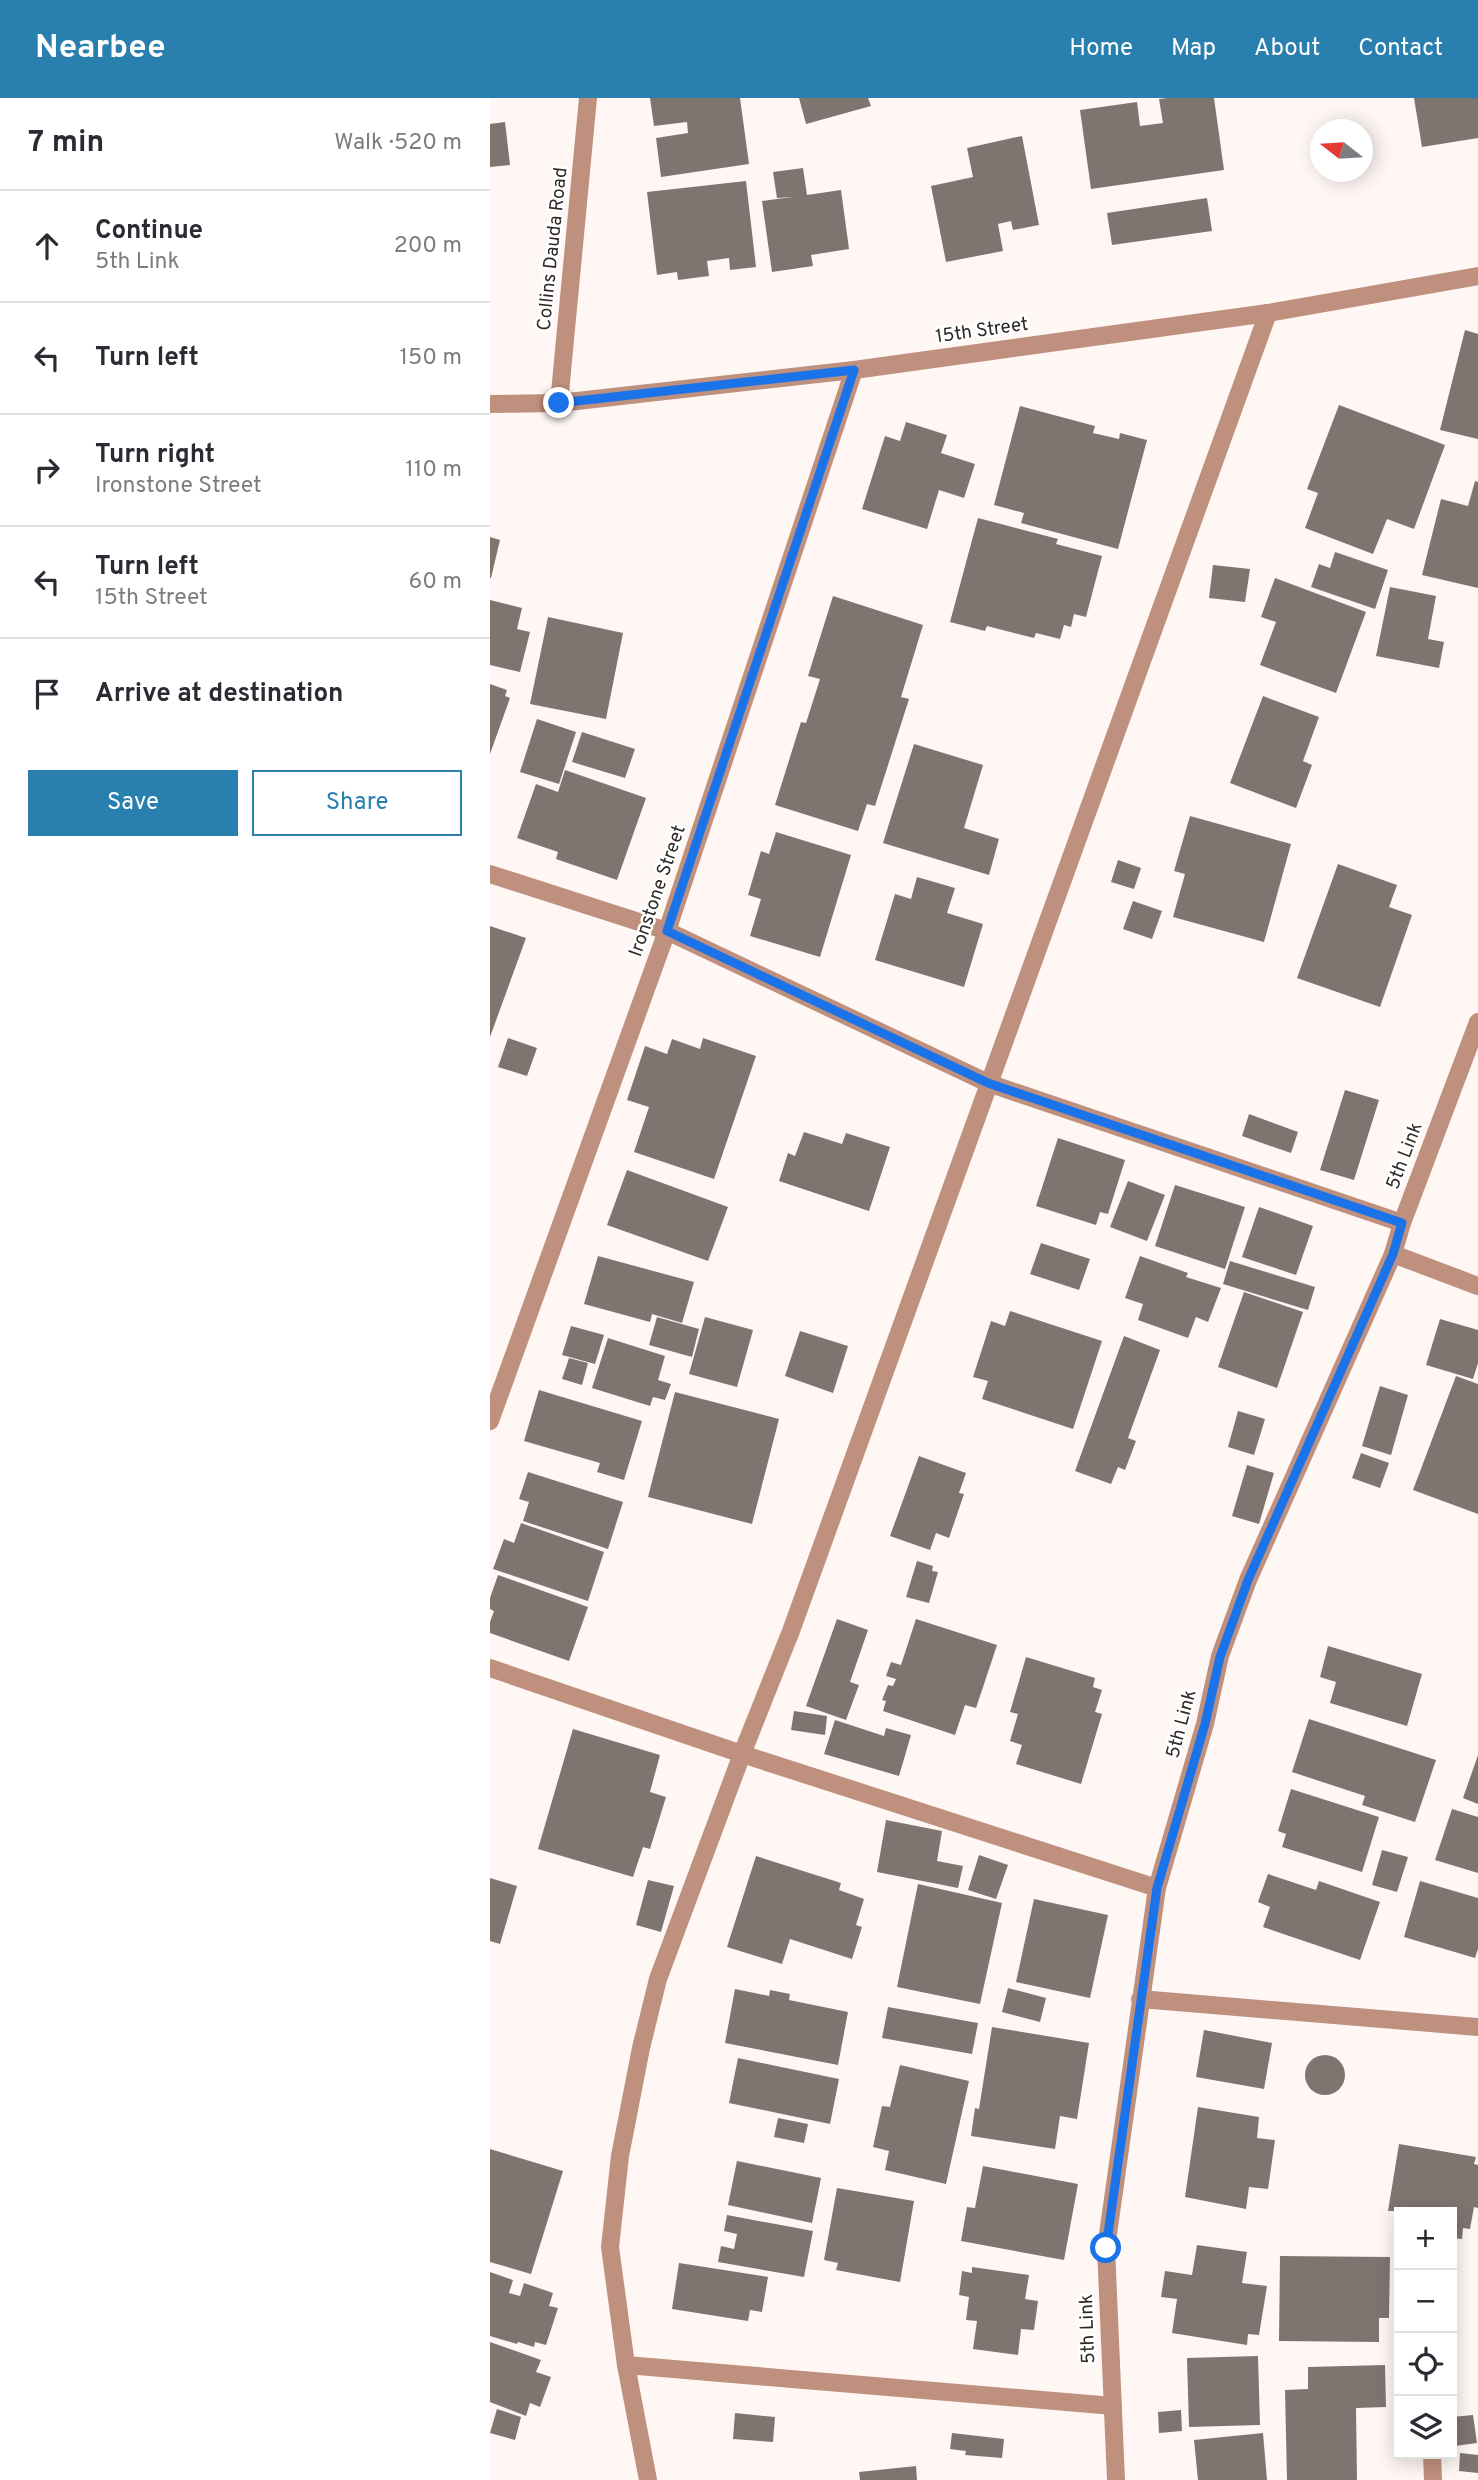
<!DOCTYPE html>
<meta charset="utf-8">
<style>
body{margin:0;font-family:Overpass,sans-serif;background:#f7f7f7;color:#2b2b33}
.controls{position:absolute;right:21px;bottom:21px;display:grid;overflow:hidden;border-radius:0px;box-shadow:0 4px 18px #0003}
.controls button{width:63px;height:63px;display:grid;place-items:center;padding:0;border:0;border-bottom:2px solid #e1e1e2;background:#fff;color:#2b2b33;font:35px sans-serif}
.compass{position:absolute;left:820px;top:21px;width:63px;height:63px;border-radius:50%;background:#fff;box-shadow:0 4px 18px #0003;rotate:287deg}
.stop{position:absolute;width:21px;height:21px;margin:-16px;border:5px solid #1a73e8;border-radius:50%;background:#fff}
.stop.end{background:#1a73e8;border-color:#fff;box-shadow:0 2px 7px #0008}
.list{margin:0;padding:0;list-style:none}
h2{display:flex;justify-content:space-between;align-items:center;height:91px;margin:0;padding:0 28px;font-size:30px}
h2 small{font-size:23px;font-weight:400;color:#7c7c81}
.list li{display:grid;grid-template-columns:46px 1fr auto;gap:21px;align-items:center;box-sizing:border-box;height:112px;padding:0 28px;border-top:2px solid #e1e1e2}
.list b{display:block;font-size:26px;white-space:nowrap}
.list p{margin:0;font-size:23px;white-space:nowrap;color:#7c7c81}
.list em{font-size:23px;font-style:normal;color:#7c7c81}
.actions{display:flex;gap:14px;padding:21px 28px}
.actions a{flex:1;padding:16px 0;border:2px solid #297fae;border-radius:0px;text-align:center;font-size:24px;color:#297fae}
.actions .main{background:#297fae;color:#fff}
.icon{flex:none;width:38px;height:38px;fill:none;stroke:currentColor;stroke-width:2;stroke-linecap:round;stroke-linejoin:round}
.map{position:relative;flex:none;width:988px;height:2382px;overflow:hidden}
header{display:flex;align-items:center;gap:42px;box-sizing:border-box;height:98px;padding:0 35px;background:#297fae;color:#fff}
header strong{font-size:33px}
nav{display:flex;gap:38px;margin-inline-start:auto;font-size:24px}
main{display:flex}
aside{flex:1;background:#fff}
.map>svg:first-child{display:block}
.building{fill:#7f7570}
.lines{fill:none;stroke-linecap:round;stroke-linejoin:round}
.minor{stroke:#c0907f;stroke-width:18}
.route{stroke:#1a73e8;stroke-width:9}
.labels{text-anchor:middle;dominant-baseline:central;stroke-width:5;stroke-linejoin:round;paint-order:stroke}
.street-label{font-size:19px;fill:#2e2a28;stroke:#fff}
</style>
<header>
<strong>Nearbee</strong>
<nav><a>Home</a><a>Map</a><a>About</a><a>Contact</a></nav>
</header>
<main>
<aside>
<h2>7 min<small>Walk · 520 m</small></h2>
<ul class="list">
<li><svg class="icon" aria-label="ahead" viewBox="0 0 24 24"><path d="M12 20V5M6 11l6-6 6 6"/></svg><div><b>Continue</b><p>5th Link</p></div><em>200 m</em></li>
<li><svg class="icon" aria-label="left" viewBox="0 0 24 24"><path d="M17 20v-9H6M10 6l-5 5 5 5"/></svg><div><b>Turn left</b></div><em>150 m</em></li>
<li><svg class="icon" aria-label="right" viewBox="0 0 24 24"><path d="M7 20v-9h11M14 6l5 5-5 5"/></svg><div><b>Turn right</b><p>Ironstone Street</p></div><em>110 m</em></li>
<li><svg class="icon" aria-label="left" viewBox="0 0 24 24"><path d="M17 20v-9H6M10 6l-5 5 5 5"/></svg><div><b>Turn left</b><p>15th Street</p></div><em>60 m</em></li>
<li><svg class="icon" aria-label="arrive" viewBox="0 0 24 24"><path d="M6 21V4h12l-3 4 3 4H6"/></svg><div><b>Arrive at destination</b></div></li>
</ul>
<div class="actions"><a class="main">Save</a><a>Share</a></div>
</aside>
<div class="map">
<svg width="988" height="2382" viewBox="0 0 988 2382">
<rect width="100%" height="100%" fill="#fef7f4"/>
<g class="building">
<polygon points="160,0 250,0 259,66 171,79 166,40 198,35 197,24 164,28"/>
<polygon points="309,0 378,0 381,8 316,26"/>
<polygon points="677,0 724,0 734,72 601,91 590,12 647,4 650,28 673,25 669,1"/>
<polygon points="924,0 988,0 988,40 932,49"/>
<polygon points="15,24 20,67 0,69 0,26"/>
<polygon points="532,38 549,127 523,132 521,123 508,126 513,153 456,164 441,88 483,79 477,50"/>
<polygon points="313,70 317,97 351,92 359,151 321,157 323,168 282,174 272,103 302,99 287,100 283,74"/>
<polygon points="256,83 266,169 240,172 239,160 217,163 219,178 188,182 187,174 167,177 157,94"/>
<polygon points="717,100 722,133 622,147 617,115"/>
<polygon points="975,232 988,236 988,341 950,332"/>
<polygon points="849,307 955,347 924,431 897,421 883,456 815,430 828,395 817,391"/>
<polygon points="530,308 605,328 603,335 629,341 630,335 657,342 628,451 531,425 534,415 504,407"/>
<polygon points="416,324 457,337 451,355 485,366 474,400 449,392 437,431 372,411 395,338 410,343"/>
<polygon points="985,383 988,384 988,490 932,477 951,401 978,408"/>
<polygon points="488,420 568,441 566,446 612,458 596,519 584,516 581,529 574,527 570,541 546,535 544,540 497,528 495,533 460,524"/>
<polygon points="0,439 10,442 1,480 0,480"/>
<polygon points="845,454 898,472 885,511 821,489 829,466 840,470"/>
<polygon points="723,467 760,471 755,504 719,500"/>
<polygon points="785,480 876,514 846,595 770,567 786,524 771,519"/>
<polygon points="900,489 946,498 938,541 954,544 949,570 886,558"/>
<polygon points="343,498 433,527 411,599 419,601 385,708 377,706 368,733 285,707 311,624 316,625 330,581 318,578"/>
<polygon points="0,502 32,510 27,531 40,534 30,574 0,567"/>
<polygon points="58,519 133,535 116,621 40,606"/>
<polygon points="0,586 17,592 15,598 20,600 0,656"/>
<polygon points="773,598 829,619 813,663 822,667 806,710 740,685"/>
<polygon points="47,621 86,634 69,686 30,674"/>
<polygon points="92,634 145,651 135,680 82,664"/>
<polygon points="424,646 493,667 474,730 509,741 499,777 393,745"/>
<polygon points="75,672 156,700 127,782 66,761 68,754 27,740 46,686 68,694"/>
<polygon points="700,718 801,746 774,844 683,819 695,776 684,773"/>
<polygon points="286,734 361,757 330,859 260,838 271,801 258,797 271,753 279,756"/>
<polygon points="628,762 651,770 644,791 621,784"/>
<polygon points="848,766 907,787 899,809 922,817 890,909 807,880"/>
<polygon points="427,779 465,790 457,815 493,826 474,889 385,862 405,796 421,801"/>
<polygon points="643,803 672,813 662,841 633,831"/>
<polygon points="0,828 36,840 0,939"/>
<polygon points="18,940 47,950 37,978 8,969"/>
<polygon points="213,940 266,958 224,1081 144,1054 159,1009 137,1002 155,948 177,956 182,941 210,951"/>
<polygon points="855,992 889,1002 864,1082 830,1072"/>
<polygon points="759,1016 808,1034 801,1055 752,1038"/>
<polygon points="314,1034 352,1046 356,1035 400,1049 379,1113 289,1083 298,1055 305,1058"/>
<polygon points="568,1040 635,1062 618,1116 610,1114 606,1127 546,1108"/>
<polygon points="137,1072 238,1109 218,1163 117,1127"/>
<polygon points="638,1083 675,1097 657,1143 620,1129"/>
<polygon points="685,1087 755,1109 735,1171 665,1148"/>
<polygon points="769,1109 823,1128 806,1177 752,1159"/>
<polygon points="551,1145 600,1161 589,1192 540,1176"/>
<polygon points="108,1158 204,1184 192,1225 162,1216 160,1224 94,1206"/>
<polygon points="650,1158 698,1175 696,1179 731,1190 718,1224 706,1219 698,1240 648,1222 653,1206 635,1200"/>
<polygon points="740,1163 825,1189 818,1212 733,1186"/>
<polygon points="754,1194 813,1214 787,1290 728,1269"/>
<polygon points="520,1213 612,1243 583,1331 492,1301 498,1283 483,1279 501,1223 515,1228"/>
<polygon points="167,1219 209,1231 202,1259 159,1247"/>
<polygon points="215,1219 263,1232 247,1289 199,1276"/>
<polygon points="950,1221 988,1232 988,1265 983,1281 936,1267"/>
<polygon points="81,1228 114,1237 105,1266 72,1257"/>
<polygon points="310,1233 358,1248 343,1295 295,1278"/>
<polygon points="634,1238 670,1252 638,1340 646,1343 635,1372 628,1369 621,1386 585,1373"/>
<polygon points="118,1240 175,1258 168,1282 181,1286 175,1302 163,1299 160,1308 102,1290"/>
<polygon points="79,1260 98,1265 92,1287 72,1281"/>
<polygon points="966,1278 988,1286 988,1416 923,1392"/>
<polygon points="890,1288 918,1297 901,1357 872,1348"/>
<polygon points="49,1292 152,1323 134,1382 107,1374 110,1365 34,1343"/>
<polygon points="185,1294 289,1321 262,1426 158,1399"/>
<polygon points="748,1313 775,1321 764,1357 738,1349"/>
<polygon points="871,1355 899,1365 890,1390 862,1380"/>
<polygon points="429,1358 476,1375 469,1395 474,1396 459,1440 446,1435 440,1452 400,1438"/>
<polygon points="757,1367 784,1375 769,1426 742,1418"/>
<polygon points="38,1374 133,1404 118,1451 33,1423 39,1404 29,1401"/>
<polygon points="31,1425 114,1454 98,1503 3,1471 14,1441 24,1445"/>
<polygon points="427,1463 443,1468 442,1473 448,1474 439,1505 416,1499"/>
<polygon points="8,1477 98,1509 79,1563 0,1535 0,1524 4,1513 0,1511 0,1500"/>
<polygon points="347,1521 378,1532 360,1584 369,1587 356,1622 316,1608"/>
<polygon points="426,1521 507,1547 486,1610 475,1607 465,1637 393,1613 396,1603 392,1602 398,1587 403,1588 406,1581 396,1578 401,1564 411,1567"/>
<polygon points="838,1548 932,1576 917,1628 840,1605 846,1584 830,1579"/>
<polygon points="536,1559 605,1580 603,1589 612,1592 605,1614 612,1616 591,1686 526,1666 532,1647 520,1643 528,1616 520,1614"/>
<polygon points="304,1613 337,1618 335,1637 301,1632"/>
<polygon points="819,1621 946,1662 925,1724 872,1707 875,1698 802,1674"/>
<polygon points="345,1622 394,1638 396,1630 421,1637 409,1678 334,1656"/>
<polygon points="83,1631 170,1657 160,1694 176,1699 160,1751 153,1749 143,1779 48,1751"/>
<polygon points="988,1657 988,1706 973,1700"/>
<polygon points="801,1691 889,1719 872,1774 792,1749 796,1736 788,1733"/>
<polygon points="962,1711 988,1719 988,1775 945,1762"/>
<polygon points="396,1722 452,1733 447,1763 473,1768 468,1790 387,1774"/>
<polygon points="892,1752 918,1759 907,1794 882,1787"/>
<polygon points="489,1757 518,1767 506,1801 478,1792"/>
<polygon points="266,1758 351,1785 349,1792 374,1801 366,1827 372,1829 362,1861 300,1841 292,1866 237,1849"/>
<polygon points="778,1776 826,1792 829,1783 890,1804 870,1862 773,1829 780,1809 768,1804"/>
<polygon points="0,1780 27,1788 10,1846 0,1843"/>
<polygon points="158,1782 184,1788 171,1834 146,1827"/>
<polygon points="930,1783 988,1800 988,1851 985,1860 914,1839"/>
<polygon points="428,1786 512,1805 490,1906 407,1889"/>
<polygon points="544,1801 618,1817 600,1900 526,1884"/>
<polygon points="518,1890 556,1900 550,1924 512,1914"/>
<polygon points="245,1891 279,1898 280,1892 300,1896 299,1902 358,1914 348,1967 235,1945"/>
<polygon points="398,1909 488,1925 482,1956 392,1940"/>
<polygon points="502,1929 599,1945 587,2021 570,2018 565,2051 481,2038 485,2010 489,2011"/>
<polygon points="714,1932 782,1945 774,1991 706,1979"/>
<circle cx="835" cy="1977" r="20"/>
<polygon points="248,1960 349,1981 340,2026 239,2005"/>
<polygon points="410,1967 479,1983 456,2086 395,2072 399,2053 383,2049 392,2008 400,2009"/>
<polygon points="708,2009 769,2019 767,2040 785,2042 778,2091 759,2089 756,2111 695,2099"/>
<polygon points="288,2020 318,2026 314,2045 284,2039"/>
<polygon points="909,2046 986,2059 984,2066 988,2067 988,2110 984,2109 980,2131 973,2130 972,2141 962,2140 962,2114 898,2113"/>
<polygon points="0,2051 73,2073 41,2176 0,2164"/>
<polygon points="247,2063 331,2080 322,2125 238,2107"/>
<polygon points="493,2068 588,2086 574,2162 471,2143 477,2109 485,2110"/>
<polygon points="347,2090 424,2103 410,2184 346,2172 348,2165 334,2162"/>
<polygon points="237,2117 323,2133 314,2179 228,2164 231,2148 244,2151 247,2136 234,2133"/>
<polygon points="707,2147 757,2154 752,2185 777,2188 769,2237 758,2236 757,2247 682,2235 687,2201 671,2199 675,2173 702,2177"/>
<polygon points="790,2158 900,2159 899,2220 889,2220 889,2244 789,2243"/>
<polygon points="189,2165 278,2179 272,2214 260,2212 258,2223 182,2211"/>
<polygon points="482,2169 539,2177 535,2201 548,2203 544,2232 531,2231 528,2257 483,2251 487,2223 476,2222 479,2199 469,2197 472,2173 482,2175"/>
<polygon points="0,2174 23,2182 19,2195 30,2198 34,2185 63,2195 59,2208 68,2210 56,2247 45,2244 44,2249 28,2244 27,2246 0,2238"/>
<polygon points="0,2244 51,2262 46,2274 61,2279 50,2309 40,2305 36,2318 0,2304"/>
<polygon points="768,2258 770,2327 699,2329 697,2260"/>
<polygon points="895,2267 896,2309 866,2310 867,2382 797,2382 795,2292 818,2291 818,2269"/>
<polygon points="7,2311 31,2319 25,2342 0,2335"/>
<polygon points="691,2312 692,2333 669,2335 668,2314"/>
<polygon points="245,2315 285,2319 283,2344 243,2341"/>
<polygon points="983,2317 987,2345 965,2348 962,2319"/>
<polygon points="462,2335 514,2341 512,2360 475,2357 476,2353 460,2351"/>
<polygon points="773,2335 777,2382 708,2382 704,2342"/>
<polygon points="970,2355 988,2357 988,2375 969,2373"/>
<polygon points="426,2368 427,2382 370,2382 369,2374"/>
</g>
<g class="lines">
<g class="minor">
<polyline points="69,305 98,0"/>
<polyline points="0,306 69,305 364,272 778,215 988,178"/>
<polyline points="0,776 177,833 498,985 912,1125"/>
<polyline points="903,1156 988,1188"/>
<polyline points="0,1323 177,833 364,272"/>
<polyline points="0,1570 252,1656 667,1790"/>
<polyline points="650,1901 988,1929"/>
<polyline points="136,2267 623,2308"/>
<polyline points="942,2356 943,2382"/>
<polyline points="158,2382 136,2267 120,2149 130,2058 151,1950 168,1881 252,1656 301,1533 778,215"/>
<polyline points="626,2382 616,2150 667,1790 715,1626 730,1558 758,1482 903,1156 912,1125 988,924"/>
</g>
</g>
<g class="lines">
<polyline class="route" points="69,305 364,272 177,833 498,985 912,1125 903,1156 758,1482 730,1559 715,1626 667,1790 616,2150"/>
</g>
<g class="labels">
<g class="street-label">
<text transform="translate(63 151) rotate(-84)">Collins Dauda Road</text>
<text transform="translate(492 233) rotate(-8)">15th Street</text>
<text transform="translate(168 793) rotate(-71)">Ironstone Street</text>
<text transform="translate(915 1058) rotate(-69)">5th Link</text>
<text transform="translate(692 1626) rotate(-75)">5th Link</text>
<text transform="translate(598 2231) rotate(-92)">5th Link</text>
</g>
</g>
</svg>
<div class="controls">
<button>+</button>
<button>−</button>
<button><svg class="icon" aria-label="locate" viewBox="0 0 24 24"><circle cx="12" cy="12" r="6"/><path d="M12 2v4M12 18v4M2 12h4M18 12h4"/></svg></button>
<button><svg class="icon" aria-label="layers" viewBox="0 0 24 24"><path d="M12 4l9 5-9 5-9-5zM3 14l9 5 9-5"/></svg></button>
</div>
<svg class="compass" viewBox="-18 -18 36 36"><path d="M0-13l5 13h-10z" fill="#e53935"/><path d="M0 13l5-13h-10z" fill="#7c7c81"/></svg>
<div class="stop" style="left:616px;top:2150px"></div>
<div class="stop end" style="left:69px;top:305px"></div>
</div>
</main>
